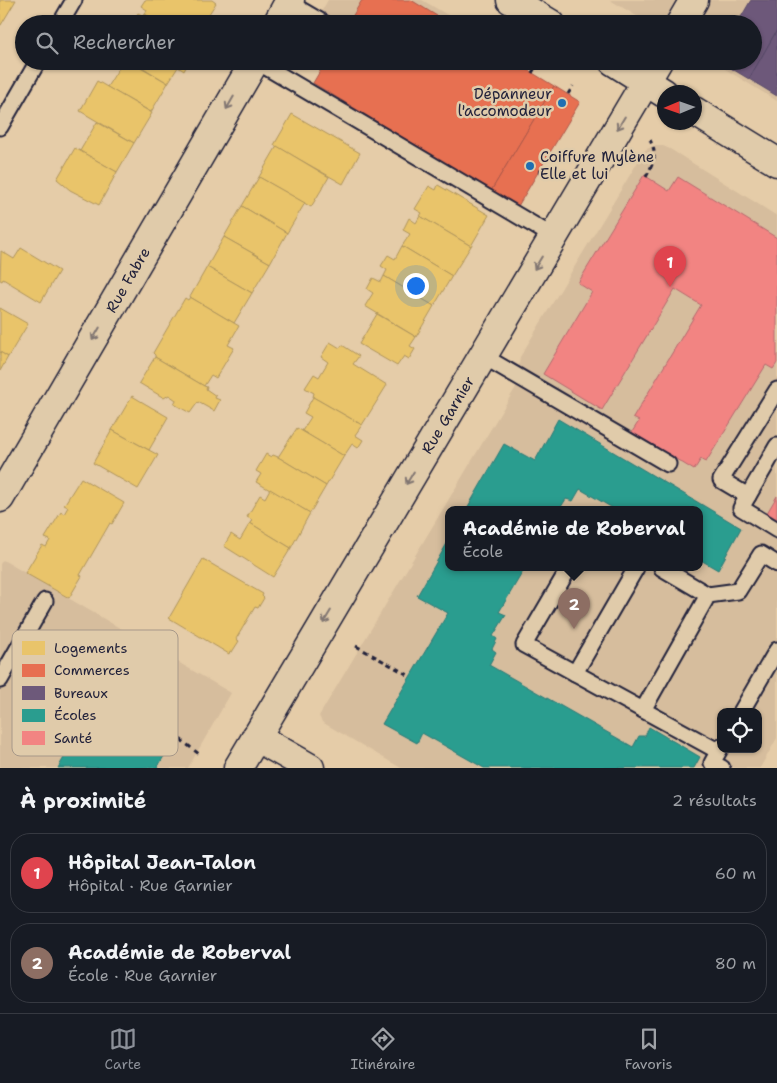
<!DOCTYPE html>
<html lang="fr">
<meta charset="utf-8">
<style>
body{margin:0;font-family:"Shantell Sans",sans-serif;background:#20242c;color:#f1f3f6}
.controls{position:absolute;right:15px;bottom:15px;display:grid;overflow:hidden;border-radius:10px;box-shadow:0 1px 4px #0004}
.controls button{width:45px;height:45px;display:grid;place-items:center;padding:0;border:0;border-bottom:1px solid #363941;background:#171b24;color:#f1f3f6;font:25px sans-serif}
.compass{position:absolute;left:657px;top:85px;width:45px;height:45px;border-radius:50%;background:#171b24;box-shadow:0 1px 4px #0004;rotate:268deg}
.you{position:absolute;left:415px;top:285px;width:18px;height:18px;margin:-12px;border:4px solid #fff;border-radius:50%;background:#1a73e8;box-shadow:0 0 0 8px #1a73e833}
.badge{display:grid;place-items:center;width:32px;height:32px;border-radius:50%;background:#8c9099;color:#fff;font-size:16px;font-weight:700}
.pin{position:absolute;translate:-50% -41px;filter:drop-shadow(0 1px 2px #0008)}
.pin::after{content:'';position:absolute;top:26px;width:18px;height:15px;background:inherit;clip-path:polygon(0 0,100% 0,50% 100%)}
.popup{position:absolute;left:445px;top:506px;width:258px;height:65px;box-sizing:border-box;display:grid;place-content:center;border-radius:10px;background:#171b24;filter:drop-shadow(0 1px 4px #0005);font-size:16px;white-space:nowrap;color:#9ea1a6}
.popup b{font-size:19px;color:#f1f3f6}
.popup::after{content:'';position:absolute;left:50%;top:100%;margin-left:-10px;border:10px solid transparent;border-top-color:#171b24}
.list{margin:0;padding:0;list-style:none}
h2{display:flex;justify-content:space-between;align-items:center;height:65px;margin:0;padding:0 20px;font-size:21px}
h2 small{font-size:16px;font-weight:400;color:#9ea1a6}
.list li{display:grid;grid-template-columns:32px 1fr auto;gap:15px;align-items:center;box-sizing:border-box;height:80px;margin:0 10px 10px;padding:0 10px;border:1px solid #363941;border-radius:20px}
.list b{display:block;font-size:19px;white-space:nowrap}
.list p{margin:0;font-size:16px;white-space:nowrap;color:#9ea1a6}
.list em{font-size:16px;font-style:normal;color:#9ea1a6}
.icon{flex:none;width:28px;height:28px;fill:none;stroke:currentColor;stroke-width:2;stroke-linecap:round;stroke-linejoin:round}
.map{position:relative;flex:none;width:777px;height:768px;overflow:hidden}
.search{position:absolute;background:#171b24;box-shadow:0 1px 4px #0004;left:15px;right:15px;top:15px;height:55px;display:flex;align-items:center;gap:12px;box-sizing:border-box;padding:0 18px;border-radius:28px;color:#9ea1a6;font-size:19px}
.sheet{height:245px;background:#171b24}
nav{display:flex;justify-content:space-around;align-items:center;box-sizing:border-box;height:70px;border-top:1px solid #363941;background:#171b24;font-size:14px;color:#9ea1a6}
nav a{display:grid;justify-items:center;gap:2px}
nav .on{color:#8c9099}
.map>svg:first-child{display:block}
.built{fill:#d6bd9d;fill-rule:evenodd}
.homes{fill:#e9c46a;stroke:#ad935c}
.shops{fill:#e76f51;stroke:#ac584a}
.offices{fill:#6d597a;stroke:#564867}
.schools{fill:#2a9d8f;stroke:#287876}
.health{fill:#f28482;stroke:#b4676d}
.lines{fill:none;stroke-linecap:round;stroke-linejoin:round}
.lane-casing{stroke:#22223b;stroke-width:19}
.street-casing{stroke:#22223b;stroke-width:31}
.secondary-casing{stroke:#22223b;stroke-width:31}
.path{stroke:#22223b;stroke-width:3;stroke-dasharray:5 4;stroke-linecap:butt}
.lane{stroke:#e0cbaa;stroke-width:15}
.street{stroke:#e0cbaa;stroke-width:28}
.secondary{stroke:#e0cbaa;stroke-width:28}
.oneway{stroke:#817672}
.poi-dot{fill:#1f6fb2;stroke:#e0cbaa;stroke-width:2}
.labels{text-anchor:middle;dominant-baseline:central;stroke-width:5;stroke-linejoin:round;paint-order:stroke}
.poi-label{font-size:15px;fill:#22223b;stroke:#e0cbaa;text-anchor:end}
.street-label{font-size:15px;fill:#22223b;stroke:#e0cbaa}
.key{fill:#e0cbaa;stroke:#a79889;stroke-width:1}
.key-label{font-size:14px;fill:#22223b}
</style>
<div class="map">
<svg width="777" height="768" viewBox="0 0 777 768">
<rect width="100%" height="100%" fill="#e5cca8"/>
<filter id="ink" filterUnits="userSpaceOnUse"><feTurbulence type="fractalNoise" baseFrequency=".02" numOctaves="2"/><feDisplacementMap in="SourceGraphic" scale="10" xChannelSelector="R" yChannelSelector="G"/><feConvolveMatrix kernelMatrix="1 2 1 2 8 2 1 2 1" color-interpolation-filters="sRGB"/></filter>
<g filter="url(#ink)">
<g class="built">
<polygon points="328,0 422,0 463,24 314,24"/>
<polygon points="610,0 777,0 777,101 712,61 753,61 753,24 650,24"/>
<path d="M 653,146 L 663,146 L 670,149 L 777,216 L 777,738 L 760,768 L 401,768 L 322,722 L 319,716 L 516,387 L 520,357 L 645,150 ZM 449,510 L 699,510 L 699,568 L 449,568 ZM 721,712 L 758,712 L 758,749 L 721,749 Z"/>
<polygon points="3,560 231,693 188,768 0,768 0,564"/>
</g>
<g class="homes">
<polygon points="0,0 16,0 1,25 0,25"/>
<polygon points="145,0 212,0 216,3 207,17 212,20 209,24 162,24 145,14 147,10 141,6"/>
<polygon points="138,13 144,16 145,14 162,24 131,24"/>
<polygon points="132,61 189,61 184,71 178,67 168,83"/>
<polygon points="132,62 168,83 151,112 107,87 122,63 129,68"/>
<polygon points="97,81 152,113 134,143 80,111"/>
<polygon points="292,114 360,153 343,184 274,145"/>
<polygon points="97,122 134,143 117,172 80,151"/>
<polygon points="277,146 329,177 311,207 259,177"/>
<polygon points="75,148 117,172 99,205 70,190 57,179"/>
<polygon points="259,177 305,203 287,233 242,206"/>
<polygon points="438,185 489,215 471,246 420,216 422,213 415,209 429,186 436,190"/>
<polygon points="242,206 287,233 270,263 224,237"/>
<polygon points="420,216 471,246 452,276 402,246 410,234 403,230 409,218 416,223"/>
<polygon points="224,237 270,263 252,293 207,267"/>
<polygon points="402,246 452,276 434,306 384,276 387,270 381,266 388,255 395,259"/>
<polygon points="21,248 59,271 41,302 3,279 2,281 0,280 1,251 14,259"/>
<polygon points="207,267 252,293 234,323 190,297"/>
<polygon points="384,276 434,306 416,337 365,306 373,293 367,289 373,278 381,282"/>
<polygon points="190,297 239,326 228,345 234,348 216,378 211,375 204,386 155,357 155,355 153,353 185,298 188,300"/>
<polygon points="0,308 28,324 8,357 0,352"/>
<polygon points="377,314 416,337 410,346 415,349 409,359 404,356 397,366 359,344"/>
<polygon points="330,342 340,348 342,345 359,356 353,364 387,385 362,425 313,397 314,393 305,388 314,374 319,377 328,362 321,357"/>
<polygon points="0,352 8,357 0,371"/>
<polygon points="155,357 204,386 207,387 206,389 216,396 215,398 220,400 214,411 198,402 190,413 174,404 176,400 169,395 164,398 139,383"/>
<polygon points="132,396 168,417 149,450 112,430"/>
<polygon points="313,397 362,425 355,435 363,440 358,448 352,444 344,456 302,431 311,417 304,413"/>
<polygon points="297,428 344,456 326,486 278,457"/>
<polygon points="112,430 158,455 138,489 93,463"/>
<polygon points="266,454 271,457 273,455 278,457 326,486 310,513 256,482 261,474 256,471"/>
<polygon points="81,478 124,503 112,524 110,523 80,575 82,576 69,598 25,573 42,545 46,547 50,540 45,538 61,512 64,514 68,507 64,505"/>
<polygon points="270,489 310,513 291,548 250,523 252,520 247,517 260,495 265,498"/>
<polygon points="250,523 291,548 273,577 224,546 231,534 240,540"/>
<polygon points="203,559 263,594 262,596 264,598 258,608 255,607 236,639 239,641 232,652 230,651 229,654 169,618"/>
</g>
<g class="shops">
<polygon points="362,0 411,0 450,24 348,24"/>
<polygon points="326,61 513,61 554,86 491,191 313,83"/>
<polygon points="554,86 580,102 518,206 491,191"/>
</g>
<g class="offices">
<polygon points="751,0 777,0 777,30 749,79 719,61 753,61 753,24 737,24"/>
<polygon points="777,30 777,96 749,79"/>
</g>
<g class="schools">
<polygon points="558,419 741,528 718,570 699,559 699,510 616,510 580,489 573,501 566,499 559,510 466,510 504,444 535,461"/>
<polygon points="449,540 449,568 525,568 499,612 506,615 493,636 497,639 492,649 496,652 489,665 633,747 639,736 645,736 649,727 700,757 694,768 484,768 422,733 417,743 382,724 448,613 417,596"/>
<polygon points="41,677 167,751 157,768 58,768 69,749 17,719"/>
</g>
<g class="health">
<polygon points="644,175 669,191 678,177 777,238 777,363 773,369 766,365 706,462 701,459 694,470 632,432 639,421 633,418 701,305 675,289 602,410 543,374 592,292 578,283"/>
<polygon points="777,496 777,519 767,513"/>
</g>
<g class="lines">
<defs>
<g id="lane">
<polyline points="289,3 325,24"/>
<polyline points="60,24 74,0"/>
<polyline points="256,61 554,237"/>
<polyline points="0,127 38,61"/>
<polyline points="483,356 668,464"/>
<polyline points="777,446 741,508 777,530"/>
<polyline points="748,496 721,480 777,390"/>
<polyline points="569,568 524,645 575,673"/>
<polyline points="636,568 575,673 643,710"/>
<polyline points="662,568 708,595"/>
<polyline points="0,680 45,601"/>
<polyline points="741,712 777,650"/>
<polyline points="721,747 712,763 722,768"/>
<polyline points="718,751 643,710 708,595 738,591 761,554 777,564"/>
</g>
<g id="street">
<polyline points="277,24 290,0"/>
<polyline points="680,24 694,0"/>
<polyline points="0,498 255,61"/>
<polyline points="256,737 310,768"/>
<polyline points="238,768 658,61"/>
</g>
<g id="secondary">
<polyline points="511,0 551,24"/>
<polyline points="613,61 664,93"/>
<polyline points="694,111 777,162"/>
</g>
</defs>
<use href="#lane" class="lane-casing"/>
<use href="#street" class="street-casing"/>
<use href="#secondary" class="secondary-casing"/>
<g class="path">
<polyline points="532,73 537,64"/>
<polyline points="568,94 573,86"/>
<polyline points="539,171 546,174"/>
<path d="M 646,177 C 654,161 658,156 650,140"/>
<polyline points="356,646 410,676"/>
<polyline points="132,727 90,701 93,696 125,714 135,708 142,709"/>
<polyline points="130,729 142,709 199,754"/>
</g>
<use href="#lane" class="lane"/>
<use href="#street" class="street"/>
<use href="#secondary" class="secondary"/>
</g>
<defs><path id="oneway-shaft" d="M-6 0H5M1.5-3L5.5 0L1.5 3" fill="none" stroke-width="1.6" stroke-linecap="round" stroke-linejoin="round" transform="scale(1.25)"/></defs>
<g class="oneway">
<use href="#oneway-shaft" transform="translate(230 103) rotate(120)"/>
<use href="#oneway-shaft" transform="translate(621 123) rotate(121)"/>
<use href="#oneway-shaft" transform="translate(538 263) rotate(121)"/>
<use href="#oneway-shaft" transform="translate(96 334) rotate(120)"/>
<use href="#oneway-shaft" transform="translate(410 478) rotate(121)"/>
<use href="#oneway-shaft" transform="translate(327 617) rotate(121)"/>
</g>
</g>
<g class="poi-dot">
<circle cx="562" cy="103" r="5"/>
<circle cx="530" cy="166" r="5"/>
</g>
<g class="labels">
<g class="poi-label">
<text x="552" y="94">Dépanneur<tspan x="552" dy="17">l'accomodeur</tspan></text>
<text x="540" y="157" text-anchor="start">Coiffure Mylène<tspan x="540" dy="17">Elle et lui</tspan></text>
</g>
<g class="street-label">
<text transform="translate(128 280) rotate(-60)">Rue Fabre</text>
<text transform="translate(448 415) rotate(-59)">Rue Garnier</text>
</g>
</g>
<rect x="12" y="630" width="166" height="126" rx="8" class="key"/>
<rect x="22" y="641" width="23" height="14" fill="#e9c46a"/>
<rect x="22" y="664" width="23" height="13" fill="#e76f51"/>
<rect x="22" y="686" width="23" height="14" fill="#6d597a"/>
<rect x="22" y="709" width="23" height="13" fill="#2a9d8f"/>
<rect x="22" y="731" width="23" height="14" fill="#f28482"/>
<g class="key-label">
<text x="54" y="653">Logements</text>
<text x="54" y="675">Commerces</text>
<text x="54" y="698">Bureaux</text>
<text x="54" y="720">Écoles</text>
<text x="54" y="743">Santé</text>
</g>
</svg>
<div class="controls">
<button><svg class="icon" aria-label="locate" viewBox="0 0 24 24"><circle cx="12" cy="12" r="6"/><path d="M12 2v4M12 18v4M2 12h4M18 12h4"/></svg></button>
</div>
<svg class="compass" viewBox="-18 -18 36 36"><path d="M0-13l5 13h-10z" fill="#e53935"/><path d="M0 13l5-13h-10z" fill="#9ea1a6"/></svg>
<div class="you"></div>
<div class="pin badge" style="left:670px;top:287px;background:#e0444e">1</div>
<div class="pin badge" style="left:574px;top:629px;background:#8d6e63">2</div>
<div class="popup"><b>Académie de Roberval</b>École</div>
<div class="search"><svg class="icon" aria-label="search" viewBox="0 0 24 24"><circle cx="10" cy="10" r="6"/><path d="M15 15l6 6"/></svg>Rechercher</div>
</div>
<section class="sheet">
<h2>À proximité<small>2 résultats</small></h2>
<ul class="list">
<li><span class="badge" style="background:#e0444e">1</span><div><b>Hôpital Jean-Talon</b><p>Hôpital · Rue Garnier</p></div><em>60 m</em></li>
<li><span class="badge" style="background:#8d6e63">2</span><div><b>Académie de Roberval</b><p>École · Rue Garnier</p></div><em>80 m</em></li>
</ul>
</section>
<nav>
<a class="on"><svg class="icon" aria-label="map" viewBox="0 0 24 24"><path d="M3 6l6-2 6 2 6-2v14l-6 2-6-2-6 2zM9 4v14M15 6v14"/></svg>Carte</a>
<a><svg class="icon" aria-label="directions" viewBox="0 0 24 24"><path d="M12 3l9 9-9 9-9-9zM9 14v-3h6M13 9l2 2-2 2"/></svg>Itinéraire</a>
<a><svg class="icon" aria-label="saved" viewBox="0 0 24 24"><path d="M7 4h10v16l-5-4-5 4z"/></svg>Favoris</a>
</nav>
